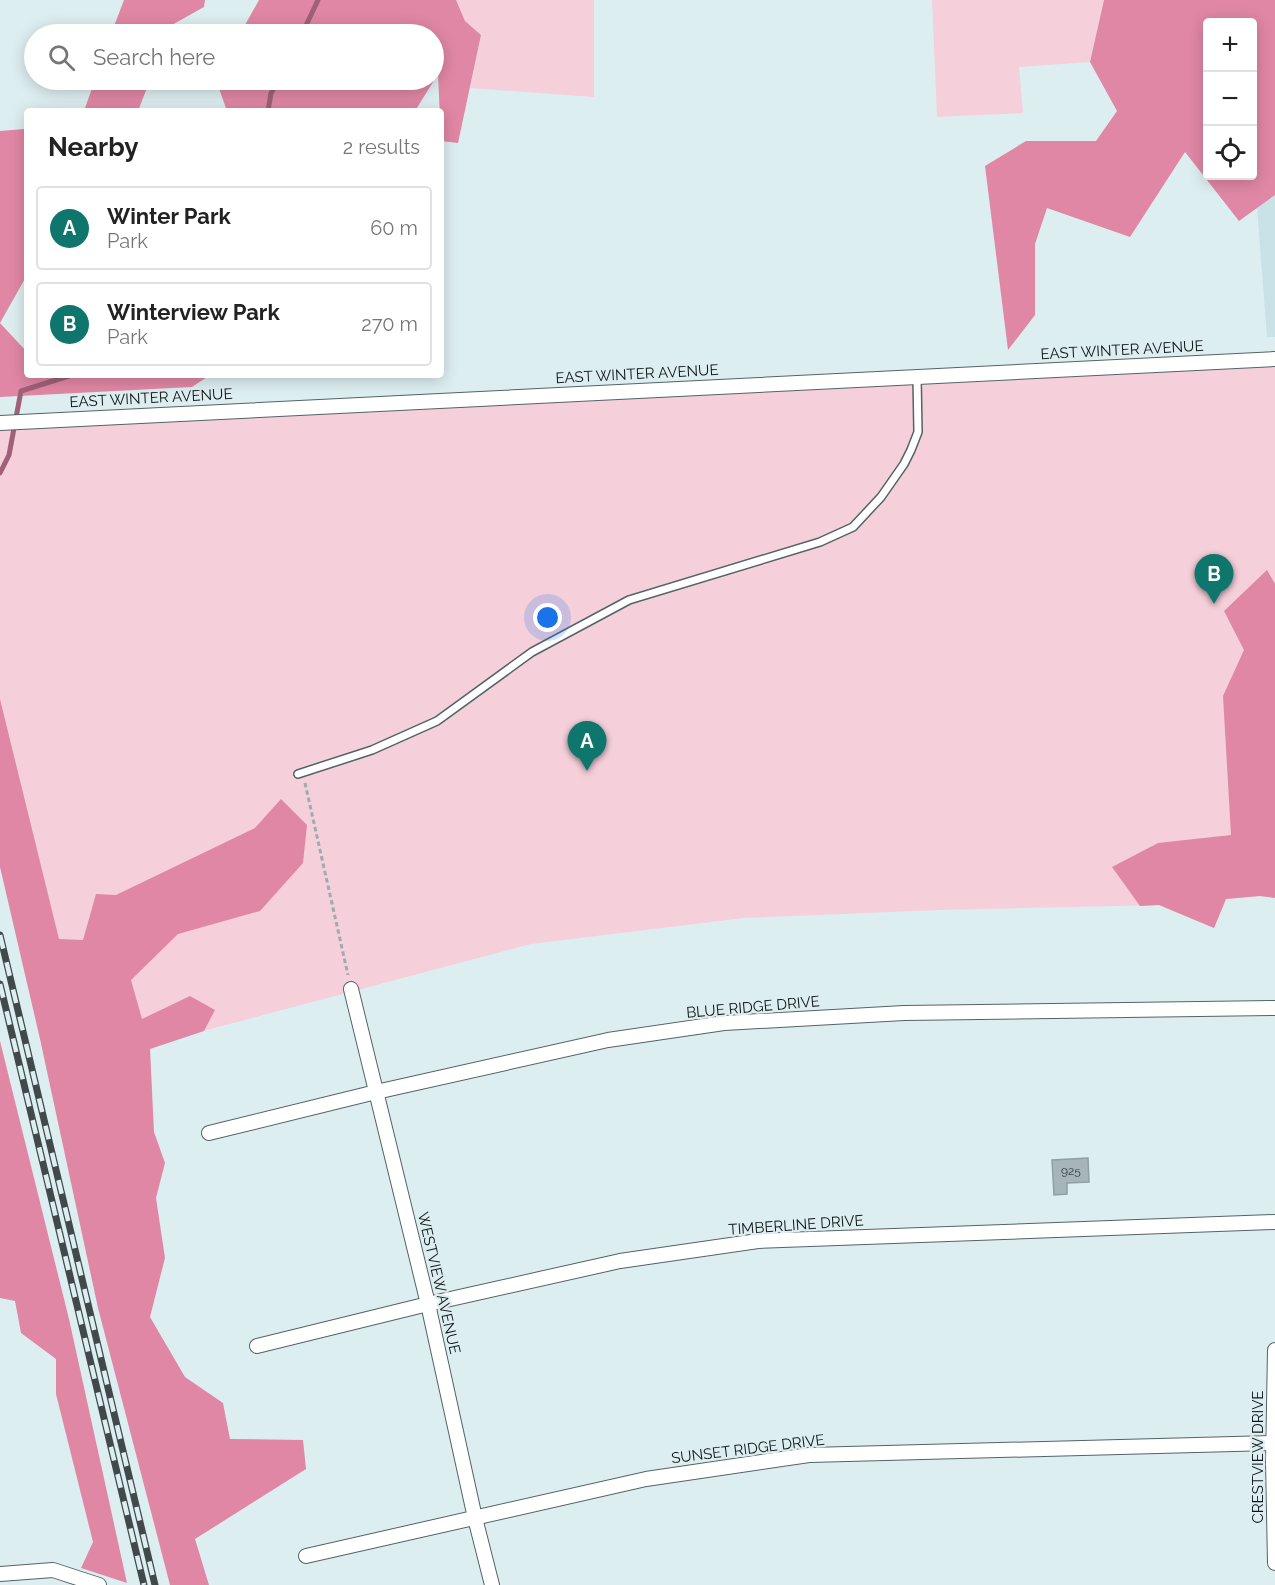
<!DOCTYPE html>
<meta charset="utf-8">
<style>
body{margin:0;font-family:Raleway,sans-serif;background:#f2f2f2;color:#222}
.controls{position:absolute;right:18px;top:18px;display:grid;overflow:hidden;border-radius:6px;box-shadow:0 3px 15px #0003}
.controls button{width:54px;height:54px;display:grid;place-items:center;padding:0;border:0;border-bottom:2px solid #e0e0e0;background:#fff;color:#222;font:30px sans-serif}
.you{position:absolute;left:548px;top:618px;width:21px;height:21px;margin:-15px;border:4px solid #fff;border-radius:50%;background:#1a73e8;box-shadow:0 0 0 9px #1a73e833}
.badge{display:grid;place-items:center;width:39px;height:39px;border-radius:50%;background:#0f766e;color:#fff;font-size:20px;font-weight:700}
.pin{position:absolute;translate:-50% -50px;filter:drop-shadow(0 2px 3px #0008)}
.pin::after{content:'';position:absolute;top:32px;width:21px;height:18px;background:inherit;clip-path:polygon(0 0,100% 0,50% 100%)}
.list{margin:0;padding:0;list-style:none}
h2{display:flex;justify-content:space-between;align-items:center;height:78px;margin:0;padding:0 24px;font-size:26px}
h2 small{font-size:20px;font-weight:400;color:#767676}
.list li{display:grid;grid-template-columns:39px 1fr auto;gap:18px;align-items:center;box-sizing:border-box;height:84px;margin:0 12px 12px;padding:0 12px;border:2px solid #e0e0e0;border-radius:6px}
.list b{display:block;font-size:22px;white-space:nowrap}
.list p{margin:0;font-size:20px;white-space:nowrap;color:#767676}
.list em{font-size:20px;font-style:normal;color:#767676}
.icon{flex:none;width:33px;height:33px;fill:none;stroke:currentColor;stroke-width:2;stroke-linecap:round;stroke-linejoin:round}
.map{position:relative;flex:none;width:1275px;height:1585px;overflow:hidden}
.search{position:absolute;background:#fff;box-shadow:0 3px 15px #0003;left:24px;top:24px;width:420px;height:66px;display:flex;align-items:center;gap:15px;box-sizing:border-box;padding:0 21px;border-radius:33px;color:#767676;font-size:22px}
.panel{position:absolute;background:#fff;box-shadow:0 3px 15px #0003;left:24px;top:108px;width:420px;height:270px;border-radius:6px}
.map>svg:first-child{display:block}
.built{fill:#c8e2e7}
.green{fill:#f5cfda}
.forest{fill:#e087a5;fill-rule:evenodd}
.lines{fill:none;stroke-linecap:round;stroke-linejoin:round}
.stream{stroke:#9e6177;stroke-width:5}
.building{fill:#a5b5b8;stroke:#8f9fa2;stroke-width:1.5}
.lane-casing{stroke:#546365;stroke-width:10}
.street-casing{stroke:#546365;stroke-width:16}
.path{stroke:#9facaf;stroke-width:3;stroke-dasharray:4.5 3;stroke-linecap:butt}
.lane{stroke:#fff;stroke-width:7}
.street{stroke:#fff;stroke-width:14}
.rail-casing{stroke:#41494b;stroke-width:7}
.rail{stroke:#ddeef1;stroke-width:4.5;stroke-dasharray:14;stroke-linecap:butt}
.labels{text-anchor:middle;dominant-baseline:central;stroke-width:4.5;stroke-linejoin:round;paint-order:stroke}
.number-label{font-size:12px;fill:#343d3e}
.street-label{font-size:15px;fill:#0f1516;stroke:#ddeef1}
</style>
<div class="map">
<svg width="1275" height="1585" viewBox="0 0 1275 1585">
<rect width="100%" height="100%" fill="#ddeef1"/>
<polygon class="built" points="1275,195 1275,337 1267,337 1257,208"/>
<g class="green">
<polygon points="456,0 594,0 594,97 470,88 481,35 465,21"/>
<polygon points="932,0 1104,0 1090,62 1019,67 1023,113 937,117"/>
<polygon points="1275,359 1275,898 1260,896 1226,899 1214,928 1159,905 940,910 743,918 531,944 184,1036 91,1072 0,699 0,421"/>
</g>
<g class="forest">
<polygon points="124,0 205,0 204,7 170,26 167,34 111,34"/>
<polygon points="259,0 456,0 465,21 481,35 458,143 441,141 438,74 415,111 227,111 216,80 434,80 434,34 240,34"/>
<path d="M 1104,0 L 1275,0 L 1275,195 L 1239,221 L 1185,152 L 1130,237 L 1047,208 L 1035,244 L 1035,315 L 1008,350 L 985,166 L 1026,141 L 1096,141 L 1117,111 L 1090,62 ZM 1208,22 L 1252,22 L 1252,176 L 1208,176 Z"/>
<polygon points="95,80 150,80 138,111 84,111"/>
<polygon points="24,129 27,140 27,275 0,323 27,352 27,375 210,375 192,387 0,397 0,131"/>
<polygon points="1267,570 1275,584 1275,898 1260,896 1226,899 1214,928 1159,905 1140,906 1112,867 1158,843 1231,835 1223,696 1244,650 1224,611"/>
<polygon points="0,699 59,939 83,940 96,894 116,895 255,828 281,799 307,825 303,863 260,911 178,934 131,980 142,1019 190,996 215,1010 204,1031 150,1049 154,1132 165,1163 156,1198 165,1258 150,1317 185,1377 223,1403 230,1439 303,1440 306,1469 195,1539 209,1585 170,1585 98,1308 40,1039 0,867"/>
<polygon points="0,1041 69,1319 127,1583 81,1568 93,1542 56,1394 56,1359 21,1333 15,1301 0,1298"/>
</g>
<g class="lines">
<g class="stream">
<polyline points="302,34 318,0"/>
<polyline points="268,111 271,93 279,80"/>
<polyline points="0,473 9,455 21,391 72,375"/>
</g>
</g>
<polygon class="building" points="1088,1158 1089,1182 1067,1183 1067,1194 1054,1195 1052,1160"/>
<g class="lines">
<defs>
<polyline id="lane" points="298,774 372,750 437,721 532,652 629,600 820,542 853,527 881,497 904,464 911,450 918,432 917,377"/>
<g id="street">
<polyline points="0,423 1275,359"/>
<polyline points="351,989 428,1304 475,1518 492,1585"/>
<polyline points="209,1133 376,1092 608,1040 724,1023 904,1013 1275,1008"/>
<polyline points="257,1346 428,1304 620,1261 758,1241 1275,1222"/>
<polyline points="1275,1350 1273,1461 1275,1563"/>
<polyline points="306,1556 646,1479 809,1455 1275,1443"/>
<polyline points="0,1574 53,1570 99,1585"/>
</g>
</defs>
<use href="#lane" class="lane-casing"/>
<use href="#street" class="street-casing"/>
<polyline class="path" points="305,783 348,975"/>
<use href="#lane" class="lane"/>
<use href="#street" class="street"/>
<defs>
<g id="rail">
<polyline points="0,935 155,1585"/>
<polyline points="0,984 144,1585"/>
</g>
</defs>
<use href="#rail" class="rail-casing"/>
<use href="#rail" class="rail"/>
</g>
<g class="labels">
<g class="number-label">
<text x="1071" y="1171">925</text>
</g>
<g class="street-label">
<text transform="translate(1122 350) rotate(-3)">EAST WINTER AVENUE</text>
<text transform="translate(637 374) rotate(-3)">EAST WINTER AVENUE</text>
<text transform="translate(151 398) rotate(-3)">EAST WINTER AVENUE</text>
<text transform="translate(753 1007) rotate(-5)">BLUE RIDGE DRIVE</text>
<text transform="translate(796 1225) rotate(-4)">TIMBERLINE DRIVE</text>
<text transform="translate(439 1283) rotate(77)">WESTVIEW AVENUE</text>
<text transform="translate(748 1449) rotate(-7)">SUNSET RIDGE DRIVE</text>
<text transform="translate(1258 1457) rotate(-90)">CRESTVIEW DRIVE</text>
</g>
</g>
</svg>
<div class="controls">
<button>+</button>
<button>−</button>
<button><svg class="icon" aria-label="locate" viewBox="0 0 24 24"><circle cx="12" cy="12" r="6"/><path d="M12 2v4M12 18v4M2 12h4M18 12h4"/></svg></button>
</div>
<div class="you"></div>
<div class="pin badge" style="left:587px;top:771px">A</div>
<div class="pin badge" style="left:1214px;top:604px">B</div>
<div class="search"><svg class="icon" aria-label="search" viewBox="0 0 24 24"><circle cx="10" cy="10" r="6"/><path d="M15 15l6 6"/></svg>Search here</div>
<section class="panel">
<h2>Nearby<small>2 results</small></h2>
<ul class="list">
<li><span class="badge">A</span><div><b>Winter Park</b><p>Park</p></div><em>60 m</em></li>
<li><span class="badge">B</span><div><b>Winterview Park</b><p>Park</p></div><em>270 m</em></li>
</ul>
</section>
</div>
